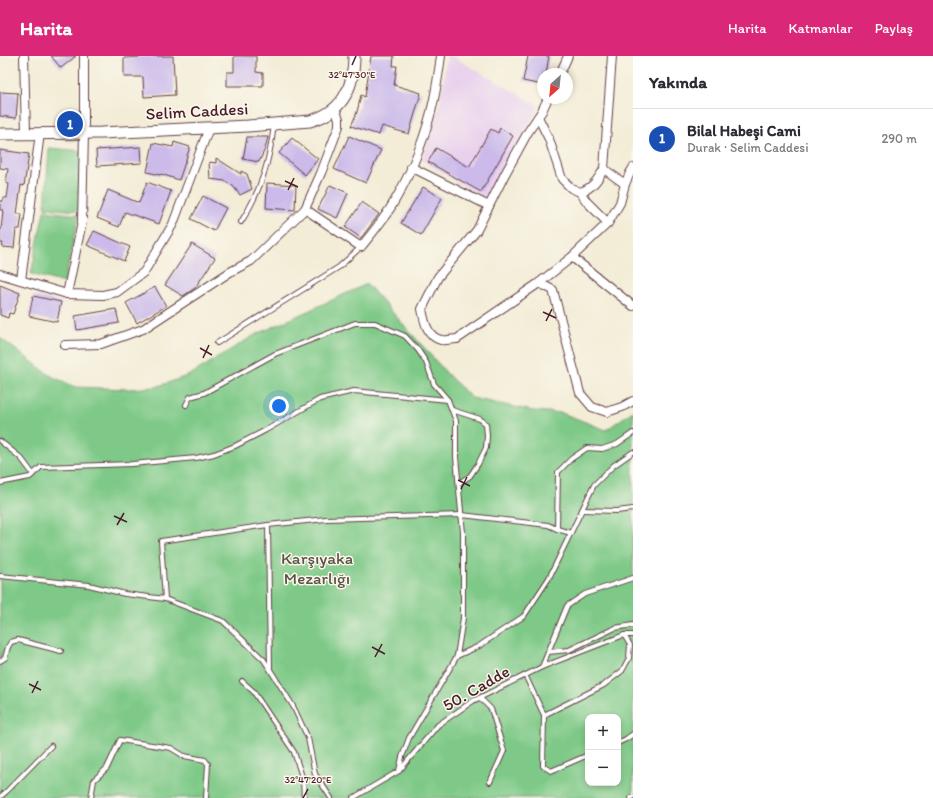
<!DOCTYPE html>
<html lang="tr">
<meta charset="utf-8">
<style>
body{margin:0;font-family:Itim,sans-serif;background:#f7f7f7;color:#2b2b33}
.controls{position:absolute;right:12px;bottom:12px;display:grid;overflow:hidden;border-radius:8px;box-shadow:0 2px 6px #0003}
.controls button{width:36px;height:36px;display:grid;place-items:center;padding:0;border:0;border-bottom:1px solid #e1e1e2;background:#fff;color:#2b2b33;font:20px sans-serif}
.compass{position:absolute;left:537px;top:12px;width:36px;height:36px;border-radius:50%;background:#fff;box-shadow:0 2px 6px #0003;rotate:207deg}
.you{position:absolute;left:279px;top:350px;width:14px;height:14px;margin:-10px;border:3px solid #fff;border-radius:50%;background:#1a73e8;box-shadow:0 0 0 6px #1a73e833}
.badge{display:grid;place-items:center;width:26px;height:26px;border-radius:50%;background:#db2777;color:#fff;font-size:13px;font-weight:700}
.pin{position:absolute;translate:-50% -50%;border:2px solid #fff;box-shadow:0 1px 4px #0006}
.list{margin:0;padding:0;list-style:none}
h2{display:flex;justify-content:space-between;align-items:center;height:52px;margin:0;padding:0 16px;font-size:17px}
h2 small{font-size:13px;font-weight:400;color:#7c7c81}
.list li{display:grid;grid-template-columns:26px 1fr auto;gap:12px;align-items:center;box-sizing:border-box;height:60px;padding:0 16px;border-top:1px solid #e1e1e2}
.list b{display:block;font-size:15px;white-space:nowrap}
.list p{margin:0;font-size:13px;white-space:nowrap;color:#7c7c81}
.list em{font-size:13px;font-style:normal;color:#7c7c81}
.map{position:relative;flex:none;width:633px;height:742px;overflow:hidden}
header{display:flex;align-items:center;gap:24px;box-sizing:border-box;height:56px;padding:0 20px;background:#db2777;color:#fff}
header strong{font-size:19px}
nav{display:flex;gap:22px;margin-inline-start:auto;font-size:14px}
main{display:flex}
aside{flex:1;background:#fff}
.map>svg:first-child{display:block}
.built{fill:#e9d1ed}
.green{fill:#7ec987;stroke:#647459;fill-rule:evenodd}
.building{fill:#cbbaea}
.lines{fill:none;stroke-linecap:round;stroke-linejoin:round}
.lane-casing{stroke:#633e45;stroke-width:6}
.street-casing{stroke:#633e45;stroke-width:10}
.secondary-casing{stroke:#633e45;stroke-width:13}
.lane{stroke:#fff;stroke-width:4}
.street{stroke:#fff;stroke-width:8}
.secondary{stroke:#fff;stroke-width:11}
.ticks{fill:none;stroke:#4a1f2b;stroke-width:1.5}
.labels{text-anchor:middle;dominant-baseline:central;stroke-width:3;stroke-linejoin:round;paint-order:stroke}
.street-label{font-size:17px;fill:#4a1f2b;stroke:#fbf7ec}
.park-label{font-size:17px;fill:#5a5247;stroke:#fbf7ec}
.ticks-label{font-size:10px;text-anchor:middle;fill:#4a1f2b;stroke:#fbf7ec;stroke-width:3;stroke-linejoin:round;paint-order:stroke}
</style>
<header>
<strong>Harita</strong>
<nav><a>Harita</a><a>Katmanlar</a><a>Paylaş</a></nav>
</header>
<main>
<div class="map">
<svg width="633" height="742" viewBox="0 0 633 742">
<rect width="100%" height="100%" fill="#fbf7ec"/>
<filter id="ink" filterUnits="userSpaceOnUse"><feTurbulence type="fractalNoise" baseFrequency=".025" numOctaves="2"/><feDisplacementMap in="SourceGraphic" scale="8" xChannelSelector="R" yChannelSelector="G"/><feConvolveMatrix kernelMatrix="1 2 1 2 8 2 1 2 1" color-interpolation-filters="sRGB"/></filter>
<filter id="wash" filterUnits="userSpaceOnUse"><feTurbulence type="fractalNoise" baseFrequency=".012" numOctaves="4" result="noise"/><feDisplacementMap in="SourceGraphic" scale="16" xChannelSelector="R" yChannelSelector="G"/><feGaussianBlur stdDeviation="0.9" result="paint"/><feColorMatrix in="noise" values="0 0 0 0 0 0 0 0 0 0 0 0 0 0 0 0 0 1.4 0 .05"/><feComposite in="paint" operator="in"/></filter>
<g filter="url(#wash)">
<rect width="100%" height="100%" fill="#f3edd7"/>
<polygon class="built" points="447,0 452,0 539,50 507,107 484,142 422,104 440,47"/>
<g class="green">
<polygon points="49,92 82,95 78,155 45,152"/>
<polygon points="44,155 79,159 64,227 31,218"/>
<path d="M 367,228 L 452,323 L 472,342 L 533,355 L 562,357 L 606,374 L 633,355 L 633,742 L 0,742 L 0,282 L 51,320 L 75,331 L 130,333 L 156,331 L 190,319 L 253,280 ZM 588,661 L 618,661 L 618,727 L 588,727 Z"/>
</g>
<g id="blocks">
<g class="building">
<polygon points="51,0 76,0 61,12"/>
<polygon points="142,0 173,0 175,39 144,41 143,21 124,21 124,2 142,1"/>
<polygon points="234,0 256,0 256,16 263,17 263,30 227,30 227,16 234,16"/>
<polygon points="371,0 394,0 393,10 397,10 394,29 421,37 409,78 382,70 379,79 351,70 357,56 361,39 365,41"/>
<polygon points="528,0 549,0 546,18 543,18 543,29 523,25"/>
<polygon points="0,36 18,37 16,62 0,60"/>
<polygon points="500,72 513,80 481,136 428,106 436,92 469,111 491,73 498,77"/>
<polygon points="349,80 381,94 366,127 334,113"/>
<polygon points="247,81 268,81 265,93 259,106 243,103"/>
<polygon points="292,82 318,103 305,119 279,97"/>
<polygon points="174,86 190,91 179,124 161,118 160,119 147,116 153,87 173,91"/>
<polygon points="141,91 142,107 97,110 96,94"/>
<polygon points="0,94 29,98 24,130 21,129 17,158 22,158 20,173 16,173 14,192 2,191 3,187 0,187 0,174 1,174 3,154 0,154 0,145 3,145 3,142 7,142 9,128 6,127 8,113 0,112"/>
<polygon points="216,102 241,118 241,115 247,118 252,133 240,139 233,130 225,125 210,123 209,106 216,107"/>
<polygon points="147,126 171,135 159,168 125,156 119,171 97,162 108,134 139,147"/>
<polygon points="267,127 296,129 295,154 266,152"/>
<polygon points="330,129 348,137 337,162 318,153"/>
<polygon points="423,131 442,142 421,179 401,167"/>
<polygon points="203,140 226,152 214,175 191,163"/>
<polygon points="362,146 379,158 361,182 345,171"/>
<polygon points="94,175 130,191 124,205 87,189"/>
<polygon points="192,188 215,202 195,232 183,240 165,229"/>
<polygon points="0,229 20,237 13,258 9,257 8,262 0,259"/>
<polygon points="155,231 166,250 137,267 126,247"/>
<polygon points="33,240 61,246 57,266 29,260"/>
<polygon points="116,253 119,267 77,274 75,260"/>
</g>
</g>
</g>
<g filter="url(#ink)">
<use href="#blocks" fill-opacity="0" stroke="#633e45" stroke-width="1"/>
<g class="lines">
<defs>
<g id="lane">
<path d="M 241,166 C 261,135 270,104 274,68"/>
<polyline points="217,287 339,211 361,191"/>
<polyline points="186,349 190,341 204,337 275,298 355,267 375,267 405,280 418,294 426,306 434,328 448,344"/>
<polyline points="452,354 480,363 486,368 487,380 486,392 478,408 470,420 459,427"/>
<polyline points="0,385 21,402 33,418"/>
<polyline points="0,427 30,421 41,411 132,408 196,402 214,398 235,390 266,374 320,343 354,335 448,344 456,365 456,401 463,477 463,562 457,600 409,682 402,701 399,715"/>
<polyline points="582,454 617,455 633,453"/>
<polyline points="268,469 270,612"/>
<polyline points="557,473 558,416 571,403 587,392 602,393 617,388 633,377"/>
<polyline points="0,520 89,529 125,538 165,543 223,565 264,604 293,650 308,682 315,718 331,742"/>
<polyline points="165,543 161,485 268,469 326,463 462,459 548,469 557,473 571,477"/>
<polyline points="548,596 569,594 615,572 633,569"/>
<polyline points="457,600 479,590 524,560 549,522 594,429 613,410 633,396"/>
<polyline points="0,605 5,602 8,591 11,586 18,584 61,595"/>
<polyline points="542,611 567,550 585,538 633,522"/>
<polyline points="525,619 544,659 543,710 551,715 588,699"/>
<polyline points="242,625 253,635 294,696 303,724 304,742"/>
<polyline points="480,642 491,653 504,695 490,726"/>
<polyline points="544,659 604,629 622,615 629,602 630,589 624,579"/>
<polyline points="618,687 626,683 633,678"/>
<polyline points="0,741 7,735 51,690"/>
<polyline points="91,742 94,724 107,712 120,684 171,692 184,700 205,704 208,708 206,742"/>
<polyline points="353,742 399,715 438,669 473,645 542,611 624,579 633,579"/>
<polyline points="631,742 633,741"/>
</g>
<g id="street">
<polyline points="24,0 26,77"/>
<polyline points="612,0 604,113 625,128"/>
<polyline points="560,18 568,0"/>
<path d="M 548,42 L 542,55 L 528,76 L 505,118 L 477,174 L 438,221 L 422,253 C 424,264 427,281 441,284 C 445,285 452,283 457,283 L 539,227 L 572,201 L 608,167 L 620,147 L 625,128 L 630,117 L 633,112"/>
<path d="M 538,61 L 549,83 L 562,123 L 571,132 L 580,136 C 592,133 598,123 604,113"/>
<polyline points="411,111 489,150"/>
<polyline points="580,136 587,146 608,167"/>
<path d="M 305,153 L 361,191 C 373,176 385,162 394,146 C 412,116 427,77 434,43 C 437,29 439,14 441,0"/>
<polyline points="572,201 633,250"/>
<polyline points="0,218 67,238 103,239 117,236 144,216 173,168 209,72"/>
<polyline points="21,224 40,77"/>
<polyline points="539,227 553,234 580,337 592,351 607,356 622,351 633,345"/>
<polyline points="67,238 82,166 84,77 84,0"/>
<polyline points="65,289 101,288 143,273 230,216 251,205 305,153 321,117 339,70 339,63 335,52"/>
</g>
<path id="secondary" d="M 0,78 L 101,77 L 248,70 L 310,65 C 342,56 354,33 354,0"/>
</defs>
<use href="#lane" class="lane-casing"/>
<use href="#street" class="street-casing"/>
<use href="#secondary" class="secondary-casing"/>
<use href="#lane" class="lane"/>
<use href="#street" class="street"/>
<use href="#secondary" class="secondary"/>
</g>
</g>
<path class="ticks" d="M 352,9 L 356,0M 285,125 L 298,131M 288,134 L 294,122M 543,256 L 556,262M 546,265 L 552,253M 200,292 L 212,299M 203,302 L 209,289M 458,424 L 470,430M 461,433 L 467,421M 114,460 L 127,466M 117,469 L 124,457M 372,591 L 385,598M 375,601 L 382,588M 29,628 L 41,634M 32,637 L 38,625M 303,742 L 308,733"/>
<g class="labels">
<g class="street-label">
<text transform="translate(197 55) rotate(-3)">Selim Caddesi</text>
<text transform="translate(476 632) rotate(-30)">50. Cadde</text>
</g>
<g class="park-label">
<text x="317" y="502">Karşıyaka<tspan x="317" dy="20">Mezarlığı</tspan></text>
</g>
</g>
<g class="ticks-label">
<text x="352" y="22">32°47'30"E</text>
<text x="308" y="727">32°47'20"E</text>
</g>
</svg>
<div class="controls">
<button>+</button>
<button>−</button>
</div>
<svg class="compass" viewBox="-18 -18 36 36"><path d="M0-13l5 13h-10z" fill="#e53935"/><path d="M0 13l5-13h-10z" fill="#7c7c81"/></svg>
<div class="you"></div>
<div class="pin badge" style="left:70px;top:68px;background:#1a4fb4">1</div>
</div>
<aside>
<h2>Yakında<small></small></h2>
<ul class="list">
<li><span class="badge" style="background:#1a4fb4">1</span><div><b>Bilal Habeşi Cami</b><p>Durak · Selim Caddesi</p></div><em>290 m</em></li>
</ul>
</aside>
</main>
